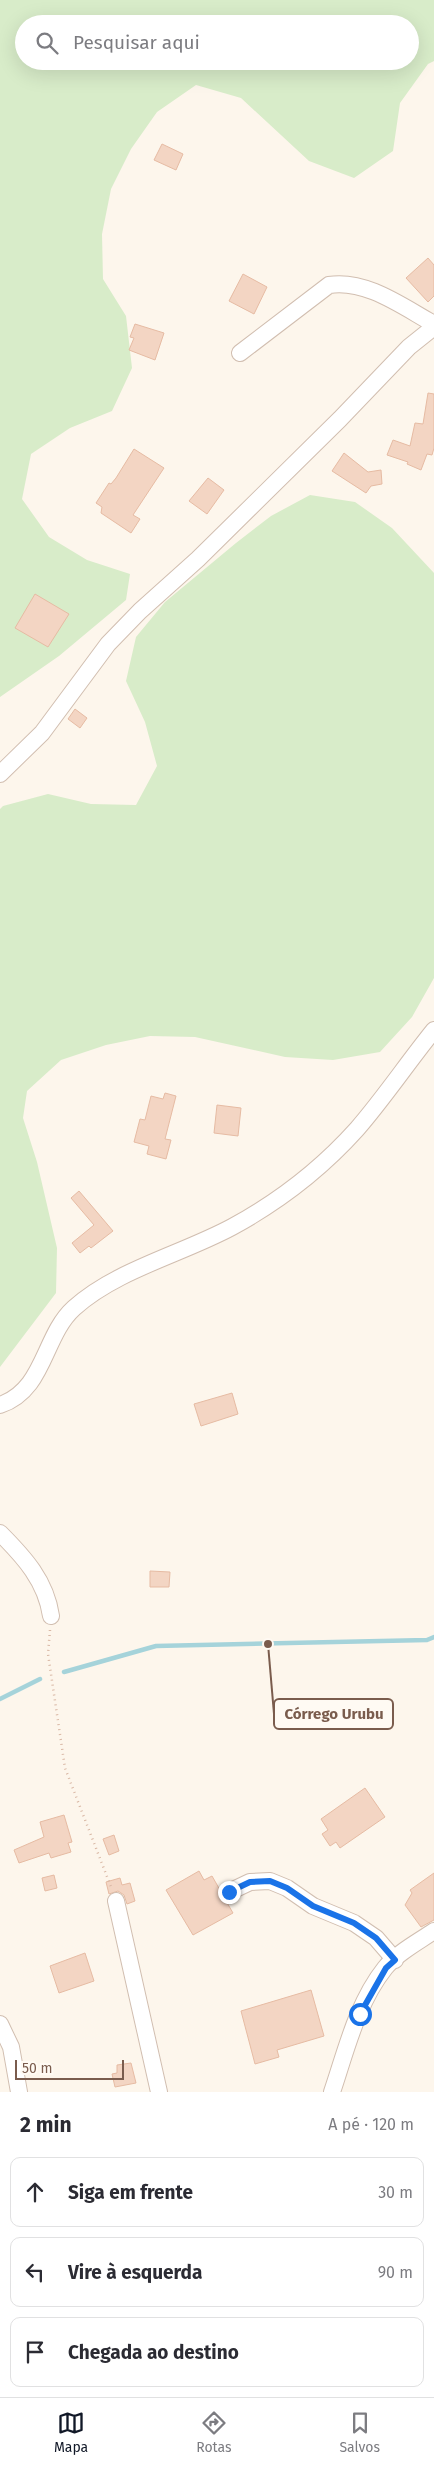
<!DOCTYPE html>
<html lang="pt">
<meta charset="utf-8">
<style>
body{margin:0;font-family:"Fira Sans",sans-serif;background:#f2f2f3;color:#2b2b33}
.scale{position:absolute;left:15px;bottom:12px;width:109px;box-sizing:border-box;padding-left:5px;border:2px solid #7a5c4d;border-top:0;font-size:14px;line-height:18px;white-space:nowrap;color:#7a5c4d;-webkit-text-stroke:4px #fffaf3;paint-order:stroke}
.stop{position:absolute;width:15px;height:15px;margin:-11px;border:4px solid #1a73e8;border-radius:50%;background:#fff}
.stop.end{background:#1a73e8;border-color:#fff;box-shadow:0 1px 5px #0008}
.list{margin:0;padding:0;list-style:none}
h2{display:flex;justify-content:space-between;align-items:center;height:65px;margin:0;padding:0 20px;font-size:21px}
h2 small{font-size:16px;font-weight:400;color:#7c7c81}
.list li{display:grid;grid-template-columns:32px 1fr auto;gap:15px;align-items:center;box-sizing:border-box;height:70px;margin:0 10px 10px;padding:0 10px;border:1px solid #e1e1e2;border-radius:10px}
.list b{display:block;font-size:19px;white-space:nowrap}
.list em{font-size:16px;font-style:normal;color:#7c7c81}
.icon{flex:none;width:28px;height:28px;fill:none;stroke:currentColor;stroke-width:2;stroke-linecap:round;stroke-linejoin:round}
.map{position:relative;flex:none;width:434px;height:2092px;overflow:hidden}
.search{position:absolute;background:#fff;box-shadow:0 5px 20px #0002;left:15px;right:15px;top:15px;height:55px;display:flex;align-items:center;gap:12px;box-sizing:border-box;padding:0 18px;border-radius:28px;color:#7c7c81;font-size:19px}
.sheet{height:305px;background:#fff}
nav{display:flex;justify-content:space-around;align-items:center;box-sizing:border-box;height:70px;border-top:1px solid #e1e1e2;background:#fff;font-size:14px;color:#7c7c81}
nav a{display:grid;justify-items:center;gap:2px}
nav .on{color:#111827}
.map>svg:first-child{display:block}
.green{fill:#d8ecc9;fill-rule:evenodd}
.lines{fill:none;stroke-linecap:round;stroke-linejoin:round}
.stream{stroke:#a5d3da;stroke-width:4.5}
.building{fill:#f3d5c3;stroke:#e6bba3}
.minor-casing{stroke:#d1beb0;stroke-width:18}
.path{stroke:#d9b8a5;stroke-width:2.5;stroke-dasharray:1 4;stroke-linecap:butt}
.minor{stroke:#fff;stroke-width:16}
.route{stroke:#1a73e8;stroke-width:6}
.leader{fill:none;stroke:#7a5c4d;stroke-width:2}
.callout-dot{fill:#7a5c4d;stroke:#fffaf3;stroke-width:2}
.callout{fill:#fffaf3;stroke:#7a5c4d;stroke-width:2}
.callout-label{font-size:15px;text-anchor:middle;font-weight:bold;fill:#7a5c4d}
</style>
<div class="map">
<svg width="434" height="2092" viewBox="0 0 434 2092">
<rect width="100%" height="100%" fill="#fdf6ec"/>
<g class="green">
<path d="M 0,0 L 434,0 L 434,61 L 428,64 L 400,103 L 393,151 L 354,178 L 309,161 L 241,98 L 196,85 L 157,112 L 131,149 L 111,189 L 102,234 L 103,279 L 126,316 L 132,368 L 112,411 L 70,428 L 31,454 L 22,499 L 49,537 L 87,560 L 130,574 L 126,600 L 59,656 L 0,697 ZM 24,24 L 410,24 L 410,61 L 24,61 Z"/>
<polygon points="310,495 355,502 392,528 434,573 434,978 412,1017 380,1052 333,1060 285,1057 195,1037 150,1036 106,1045 61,1060 27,1091 23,1118 37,1162 57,1248 56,1293 0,1367 0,809 3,806 48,794 91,804 136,805 157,766 145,722 126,681 136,637 165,602 236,543 271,516"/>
</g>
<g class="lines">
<g class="stream">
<polyline points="64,1672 156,1646 427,1640 434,1637"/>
<polyline points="0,1699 40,1679"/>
</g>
</g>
<g class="building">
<polygon points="162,144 183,154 176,170 154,160"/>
<polygon points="428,258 434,265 434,296 428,302 406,278"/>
<polygon points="243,274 267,287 254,314 229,301"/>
<polygon points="135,324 164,333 155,360 129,350 134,338 130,337"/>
<polygon points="428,393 434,394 434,448 432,455 427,454 421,470 407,464 408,462 387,455 393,440 410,446 415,423 423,424"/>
<polygon points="134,449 164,468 133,515 140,519 131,533 101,513 102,507 96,503 109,483 111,484 116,478"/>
<polygon points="344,453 368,472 381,470 382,484 371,486 366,493 332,471"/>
<polygon points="208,478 224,490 207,514 189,501"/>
<polygon points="35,594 69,614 48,647 15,628"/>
<polygon points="75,709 87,718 80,728 68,719"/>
<polygon points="165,1093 176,1096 165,1139 171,1140 166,1159 147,1154 149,1146 134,1142 140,1119 145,1120 151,1096 163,1099"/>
<polygon points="217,1105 241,1108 238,1136 214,1133"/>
<polygon points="79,1191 113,1231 91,1248 89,1246 80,1253 72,1243 94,1225 71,1198"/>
<polygon points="232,1393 238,1414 201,1426 194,1404"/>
<polygon points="150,1571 170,1572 169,1587 150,1587"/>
<polygon points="365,1788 385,1817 340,1848 336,1842 330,1846 322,1834 328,1830 321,1819"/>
<polygon points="64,1815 72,1842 68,1843 71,1852 51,1858 49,1853 19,1863 14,1850 44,1837 40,1822"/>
<polygon points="114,1835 119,1851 109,1855 103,1839"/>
<polygon points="199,1871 204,1880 212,1876 220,1890 220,1897 226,1901 233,1913 193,1935 166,1890"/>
<polygon points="434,1873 434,1920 421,1927 405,1905 412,1893 410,1890"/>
<polygon points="54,1875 57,1888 45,1891 42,1878"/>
<polygon points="120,1878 122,1885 130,1883 135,1901 127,1904 124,1895 118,1891 109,1894 106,1882"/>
<polygon points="85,1953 94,1981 59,1993 50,1966"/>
<polygon points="311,1990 324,2036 277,2050 279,2057 255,2064 241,2011"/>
<polygon points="131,2063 136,2083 115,2087 112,2074 117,2073 117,2065"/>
</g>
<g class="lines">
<defs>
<g id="minor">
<path d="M 240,353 L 329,285 C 366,279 403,307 434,324"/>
<polyline points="0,774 42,733 108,644 140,611 198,559 340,419 409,347 434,327"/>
<path d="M 0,1405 C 45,1390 43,1336 74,1308 C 116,1270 182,1254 232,1227 C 278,1202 322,1168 357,1129 C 384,1098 408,1062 434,1030"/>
<path d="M 0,1533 C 24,1557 46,1581 51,1616"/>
<polyline points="229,1892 250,1882 270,1881 287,1888 313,1906 354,1923 376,1938 395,1960"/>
<polyline points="116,1901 159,2092"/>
<polyline points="0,2024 11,2047 19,2092"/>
<path d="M 332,2092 C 346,2051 357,2003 385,1968 C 397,1953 418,1942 434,1931"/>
</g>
</defs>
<use href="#minor" class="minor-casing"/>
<polyline class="path" points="50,1630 48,1654 65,1768 111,1887"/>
<use href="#minor" class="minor"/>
</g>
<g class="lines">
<polyline class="route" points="229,1892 250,1882 270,1881 287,1888 313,1906 354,1923 376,1938 395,1960 386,1968 360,2014"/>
</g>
<path class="leader" d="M268 1644L274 1714"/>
<circle class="callout-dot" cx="268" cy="1644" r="5"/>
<rect class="callout" x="274" y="1699" width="119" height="30" rx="5"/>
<g class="callout-label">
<text x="334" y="1719">Córrego Urubu</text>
</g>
</svg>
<div class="scale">50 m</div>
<div class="stop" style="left:360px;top:2014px"></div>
<div class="stop end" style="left:229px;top:1892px"></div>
<div class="search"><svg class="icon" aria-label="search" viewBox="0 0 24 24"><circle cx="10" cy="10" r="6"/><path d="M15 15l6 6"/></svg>Pesquisar aqui</div>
</div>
<section class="sheet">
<h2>2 min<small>A pé · 120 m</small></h2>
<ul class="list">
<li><svg class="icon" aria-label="ahead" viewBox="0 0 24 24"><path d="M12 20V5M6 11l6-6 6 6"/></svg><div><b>Siga em frente</b></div><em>30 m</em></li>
<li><svg class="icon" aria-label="left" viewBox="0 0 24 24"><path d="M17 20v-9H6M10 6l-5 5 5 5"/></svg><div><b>Vire à esquerda</b></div><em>90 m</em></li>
<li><svg class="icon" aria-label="arrive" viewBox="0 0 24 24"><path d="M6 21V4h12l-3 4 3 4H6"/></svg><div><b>Chegada ao destino</b></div></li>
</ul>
</section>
<nav>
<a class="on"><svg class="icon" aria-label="map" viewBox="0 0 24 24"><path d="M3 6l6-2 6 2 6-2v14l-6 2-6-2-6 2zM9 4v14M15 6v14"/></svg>Mapa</a>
<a><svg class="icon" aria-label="directions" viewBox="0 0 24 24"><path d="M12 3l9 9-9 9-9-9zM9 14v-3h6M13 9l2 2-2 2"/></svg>Rotas</a>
<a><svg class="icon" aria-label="saved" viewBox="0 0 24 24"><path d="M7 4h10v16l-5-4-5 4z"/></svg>Salvos</a>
</nav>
